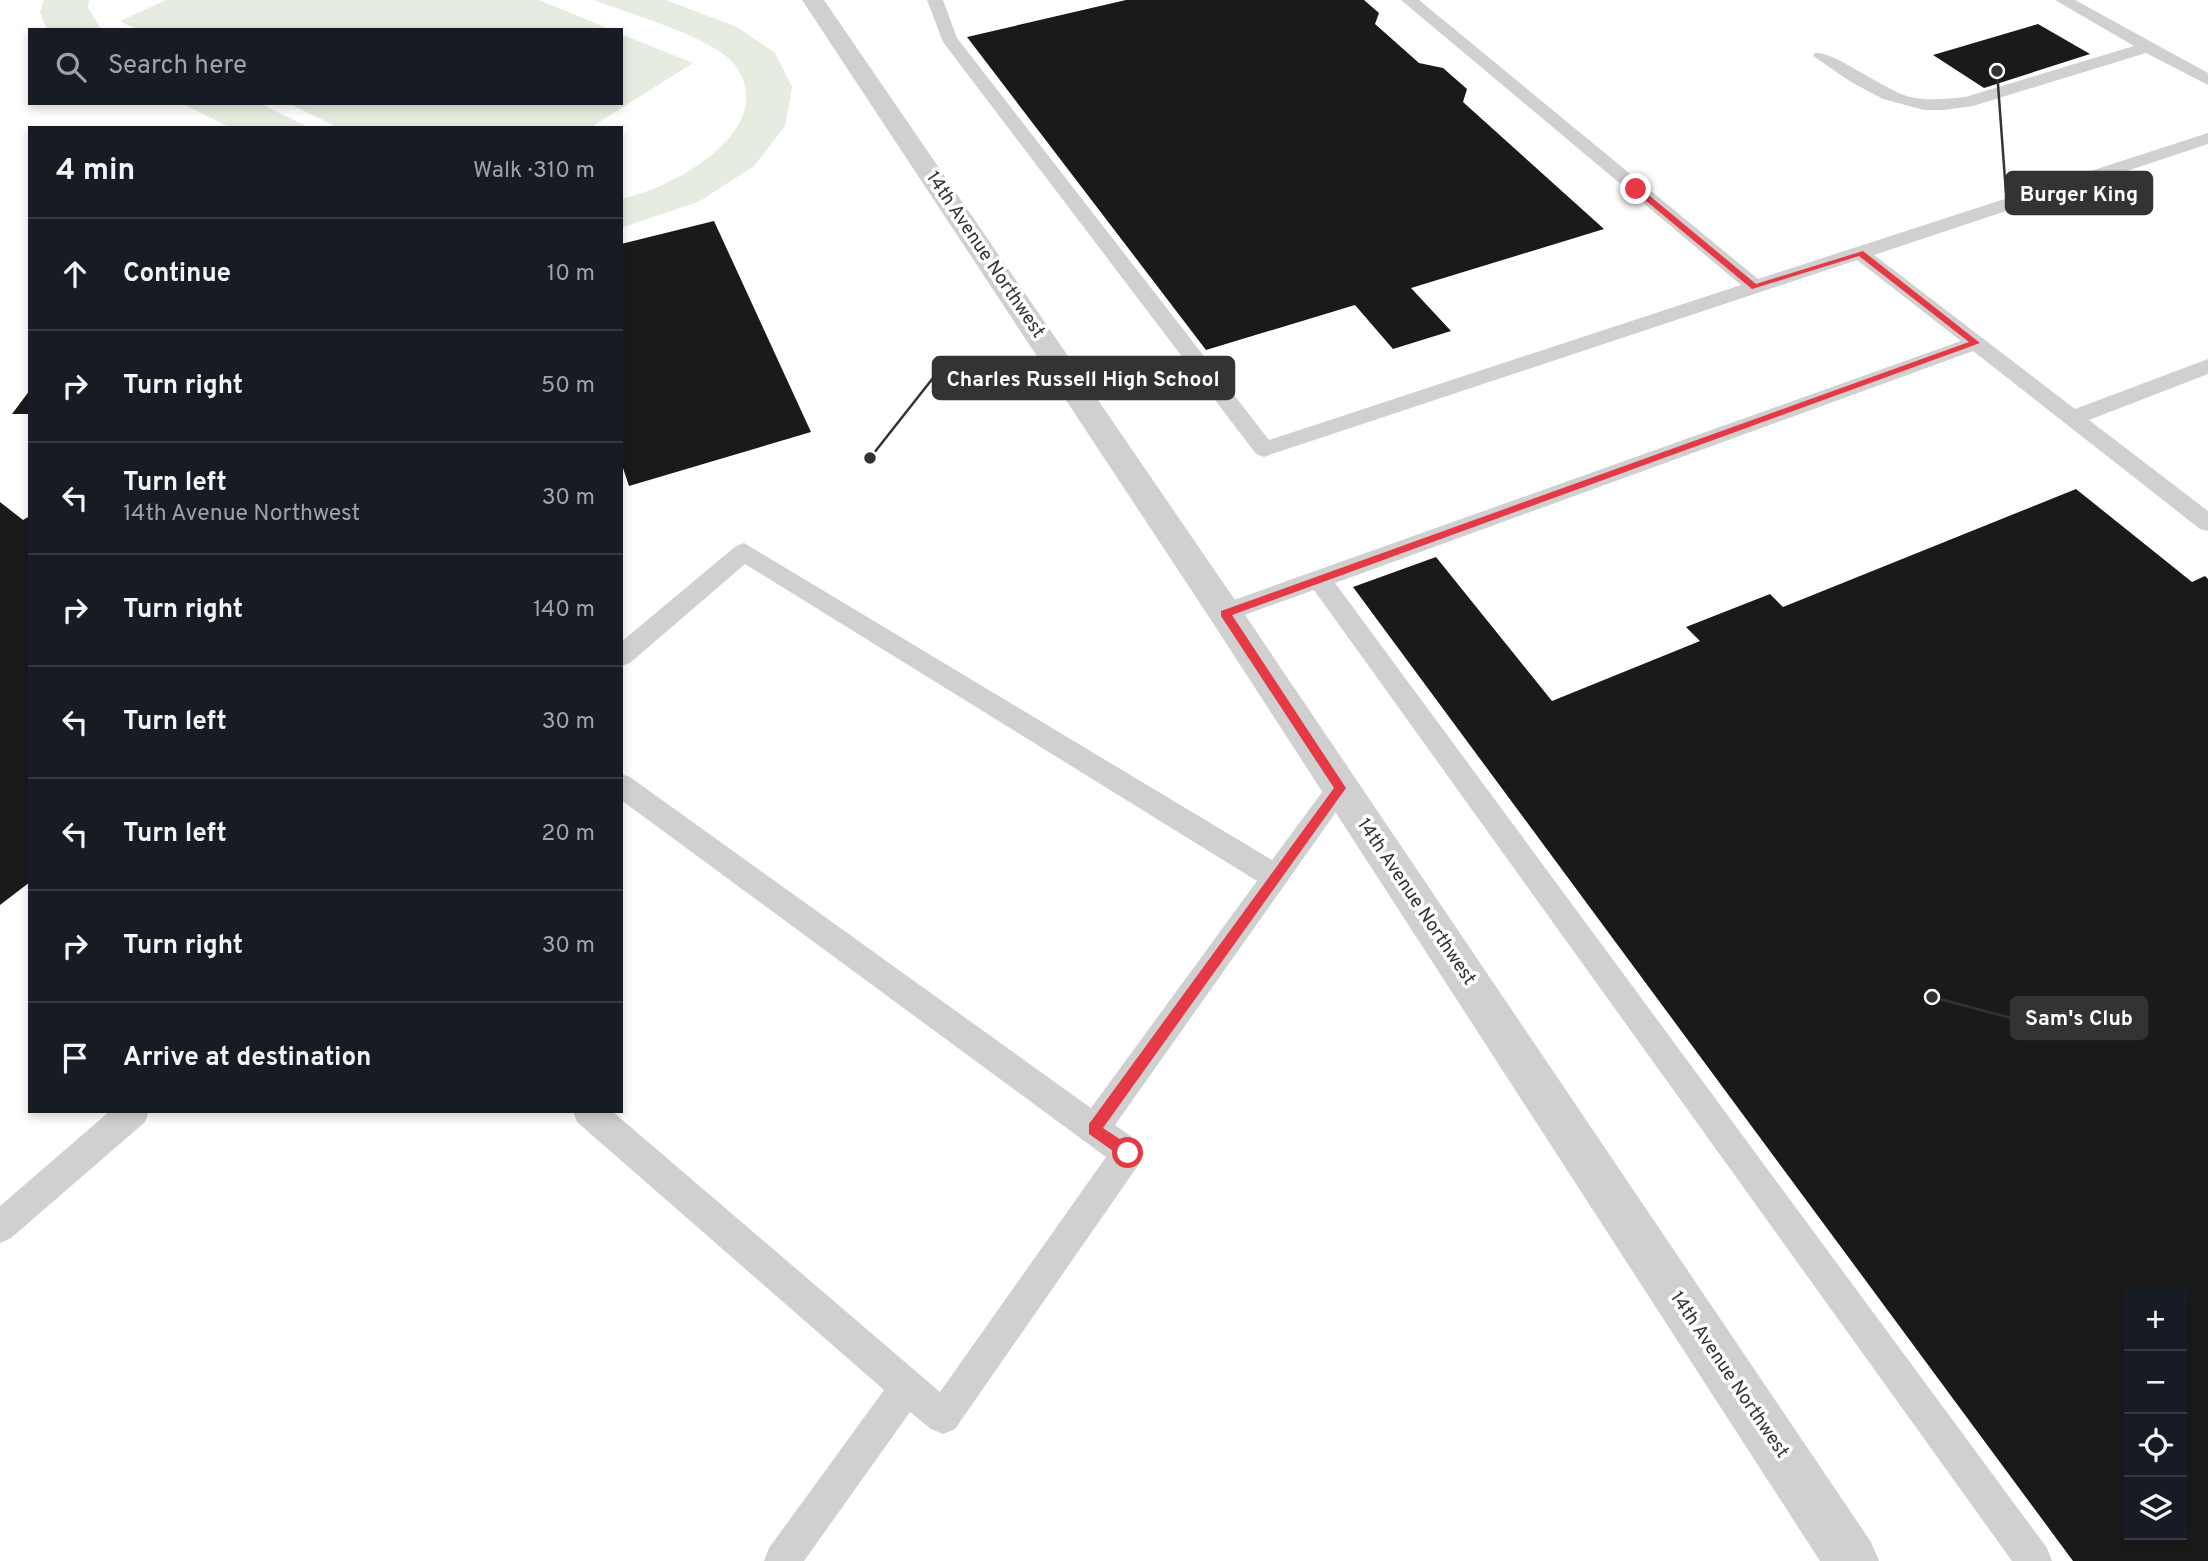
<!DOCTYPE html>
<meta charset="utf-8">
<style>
body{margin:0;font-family:Overpass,sans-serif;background:#20242c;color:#f1f3f6}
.controls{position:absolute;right:21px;bottom:21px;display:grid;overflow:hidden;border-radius:0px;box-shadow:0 4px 10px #0003}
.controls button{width:63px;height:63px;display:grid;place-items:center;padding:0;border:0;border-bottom:2px solid #363941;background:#171b24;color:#f1f3f6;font:35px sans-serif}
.stop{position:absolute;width:21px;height:21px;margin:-16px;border:5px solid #e63946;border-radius:50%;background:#fff}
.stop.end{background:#e63946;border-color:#fff;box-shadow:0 2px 7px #0008}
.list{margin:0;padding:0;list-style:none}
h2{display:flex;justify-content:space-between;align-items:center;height:91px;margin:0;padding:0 28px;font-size:30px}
h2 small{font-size:23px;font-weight:400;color:#9ea1a6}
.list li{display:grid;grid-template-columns:46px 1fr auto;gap:21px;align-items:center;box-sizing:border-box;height:112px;padding:0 28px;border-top:2px solid #363941}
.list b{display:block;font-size:26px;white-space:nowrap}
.list p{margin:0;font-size:23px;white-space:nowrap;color:#9ea1a6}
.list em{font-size:23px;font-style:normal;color:#9ea1a6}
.icon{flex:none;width:38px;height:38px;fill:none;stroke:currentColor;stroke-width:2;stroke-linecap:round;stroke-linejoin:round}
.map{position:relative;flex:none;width:2208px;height:1561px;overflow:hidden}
.search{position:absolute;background:#171b24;box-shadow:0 4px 10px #0003;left:28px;top:28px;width:595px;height:77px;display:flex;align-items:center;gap:18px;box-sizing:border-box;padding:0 24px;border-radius:0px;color:#9ea1a6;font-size:26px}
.panel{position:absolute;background:#171b24;box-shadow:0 4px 10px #0003;left:28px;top:126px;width:595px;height:987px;border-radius:0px}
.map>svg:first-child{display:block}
.green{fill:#e6ecdf}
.building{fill:#1a1a1a;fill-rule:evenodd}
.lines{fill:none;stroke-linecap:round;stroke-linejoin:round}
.service{fill:#d0d0d0;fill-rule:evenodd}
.minor{fill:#d0d0d0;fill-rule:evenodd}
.route{fill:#e63946}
.labels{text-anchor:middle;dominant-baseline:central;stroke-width:7;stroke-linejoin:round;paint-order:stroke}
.street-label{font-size:19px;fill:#333;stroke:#fff}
.leader{fill:none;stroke:#333;stroke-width:2.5}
.callout-dot{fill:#333;stroke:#fff;stroke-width:2.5}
.callout{fill:#333;stroke:#333;stroke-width:2.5}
.callout-label{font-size:21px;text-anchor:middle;font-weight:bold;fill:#fff}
</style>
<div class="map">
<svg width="2208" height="1561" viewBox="0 0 2208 1561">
<rect width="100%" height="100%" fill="#fff"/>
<g class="green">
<polygon points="44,0 89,0 88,8 100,27 105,30 47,30 40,12"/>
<polygon points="166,0 539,0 612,30 137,30 120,21"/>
<path d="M 594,0 L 666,0 L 737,27 L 775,53 L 792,87 L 785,126 L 754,166 L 700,201 L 621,228 L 621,199 C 673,189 783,128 734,64 C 713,37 627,13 594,0 Z"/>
<polygon points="621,34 693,63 590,128 339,128 288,103 621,103"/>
<polygon points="181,103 259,103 310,128 231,128"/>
</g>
<g class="building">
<polygon points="1126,0 1364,0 1379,13 1375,24 1419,63 1443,68 1467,89 1463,102 1604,229 1411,288 1451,331 1393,349 1355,305 1206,350 967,37"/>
<polygon points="2038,24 2090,54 1984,88 1933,55"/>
<polygon points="714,221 811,432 629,486 621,462 621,244"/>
<polygon points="30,390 30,414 12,414"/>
<path d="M 2076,489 L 2192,582 L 2205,576 L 2208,579 L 2208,1561 L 2073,1561 L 1353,587 L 1436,557 L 1552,701 L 1700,641 L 1686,627 L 1770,594 L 1783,607 ZM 2129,1293 L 2182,1293 L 2182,1535 L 2129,1535 Z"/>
<polygon points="0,502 23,520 30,516 30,882 0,905"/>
</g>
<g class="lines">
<g class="service">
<polygon points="927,0 943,0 957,38 1269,440 1741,285 1401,0 1419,0 1758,279 2208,133 2208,144 1874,255 2075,409 2208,359 2208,374 2089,420 2208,511 2208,531 2200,529 1973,351 1335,583 2047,1548 2052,1561 2012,1561 1314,590 1225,622 1217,620 1213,613 1217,606 1961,341 1857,260 1272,454 1264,457 1256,454 943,42"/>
<path d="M 2055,0 L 2075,0 L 2208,73 L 2208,85 L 2146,53 L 1973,106 L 1944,110 L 1924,110 L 1883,99 L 1851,82 L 1813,56 L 1815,53 C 1830,49 1886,91 1910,97 C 1928,101 1947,99 1965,97 L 2134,46 Z"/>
<polygon points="744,543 1272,860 1331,780 1340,777 1349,780 1353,788 1115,1125 1139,1142 1144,1153 1139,1164 955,1429 943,1434 931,1429 910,1412 804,1561 764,1561 769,1548 884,1390 577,1122 573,1111 612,1111 940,1392 1106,1157 621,800 621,774 630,777 1091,1108 1257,881 745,564 630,663 621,666 621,642 736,546"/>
<polygon points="110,1111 149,1111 145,1122 11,1238 0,1243 0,1206"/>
</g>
<polygon class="minor" points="802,0 824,0 1237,603 1871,1542 1879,1561 1820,1561 1213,623"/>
</g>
<polygon class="route" points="1633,187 1639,187 1756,284 1863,251 1980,343 1232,615 1346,788 1103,1128 1133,1148 1133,1158 1123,1158 1089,1134 1089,1124 1334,788 1221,616 1221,611 1969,342 1859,256 1752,289 1633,190"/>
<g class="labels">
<g class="street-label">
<text transform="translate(985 255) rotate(56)">14th Avenue Northwest</text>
<text transform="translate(1416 902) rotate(56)">14th Avenue Northwest</text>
<text transform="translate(1729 1375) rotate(56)">14th Avenue Northwest</text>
</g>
</g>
<path class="leader" d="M1997 71L2006 193M870 458L933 378M1932 997L2011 1018"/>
<g class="callout-dot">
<circle cx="1997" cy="71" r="7"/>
<circle cx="870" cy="458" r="7"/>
<circle cx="1932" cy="997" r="7"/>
</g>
<g class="callout">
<rect x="2006" y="172" width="146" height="42" rx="7"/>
<rect x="933" y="357" width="301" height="42" rx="7"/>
<rect x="2011" y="997" width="136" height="42" rx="7"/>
</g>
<g class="callout-label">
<text x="2079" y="201">Burger King</text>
<text x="1083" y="386">Charles Russell High School</text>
<text x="2079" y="1025">Sam's Club</text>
</g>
</svg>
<div class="controls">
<button>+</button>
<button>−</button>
<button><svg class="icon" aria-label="locate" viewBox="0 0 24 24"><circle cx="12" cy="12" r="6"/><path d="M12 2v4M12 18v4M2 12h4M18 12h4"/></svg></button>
<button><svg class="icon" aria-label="layers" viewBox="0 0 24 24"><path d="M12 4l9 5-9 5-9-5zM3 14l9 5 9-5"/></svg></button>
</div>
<div class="stop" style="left:1128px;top:1153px"></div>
<div class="stop end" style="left:1636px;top:189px"></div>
<div class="search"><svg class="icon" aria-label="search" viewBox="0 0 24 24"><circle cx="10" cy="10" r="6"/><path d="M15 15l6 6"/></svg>Search here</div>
<section class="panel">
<h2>4 min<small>Walk · 310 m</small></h2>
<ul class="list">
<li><svg class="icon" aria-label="ahead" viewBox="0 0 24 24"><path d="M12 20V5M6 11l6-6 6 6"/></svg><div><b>Continue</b></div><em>10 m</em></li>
<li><svg class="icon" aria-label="right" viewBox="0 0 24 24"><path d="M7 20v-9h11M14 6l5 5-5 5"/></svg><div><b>Turn right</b></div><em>50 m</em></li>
<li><svg class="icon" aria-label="left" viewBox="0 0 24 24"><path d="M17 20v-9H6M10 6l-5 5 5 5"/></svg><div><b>Turn left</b><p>14th Avenue Northwest</p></div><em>30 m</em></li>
<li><svg class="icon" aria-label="right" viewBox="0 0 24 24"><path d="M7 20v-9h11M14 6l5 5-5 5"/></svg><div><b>Turn right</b></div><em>140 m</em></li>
<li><svg class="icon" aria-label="left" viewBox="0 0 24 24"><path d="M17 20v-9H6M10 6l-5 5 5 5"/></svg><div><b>Turn left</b></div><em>30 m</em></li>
<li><svg class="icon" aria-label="left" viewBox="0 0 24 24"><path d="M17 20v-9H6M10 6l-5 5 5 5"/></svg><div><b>Turn left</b></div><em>20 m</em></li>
<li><svg class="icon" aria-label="right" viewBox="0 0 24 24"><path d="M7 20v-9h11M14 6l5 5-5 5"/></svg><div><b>Turn right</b></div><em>30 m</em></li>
<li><svg class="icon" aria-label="arrive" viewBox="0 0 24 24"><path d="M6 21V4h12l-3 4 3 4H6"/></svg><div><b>Arrive at destination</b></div></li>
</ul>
</section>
</div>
